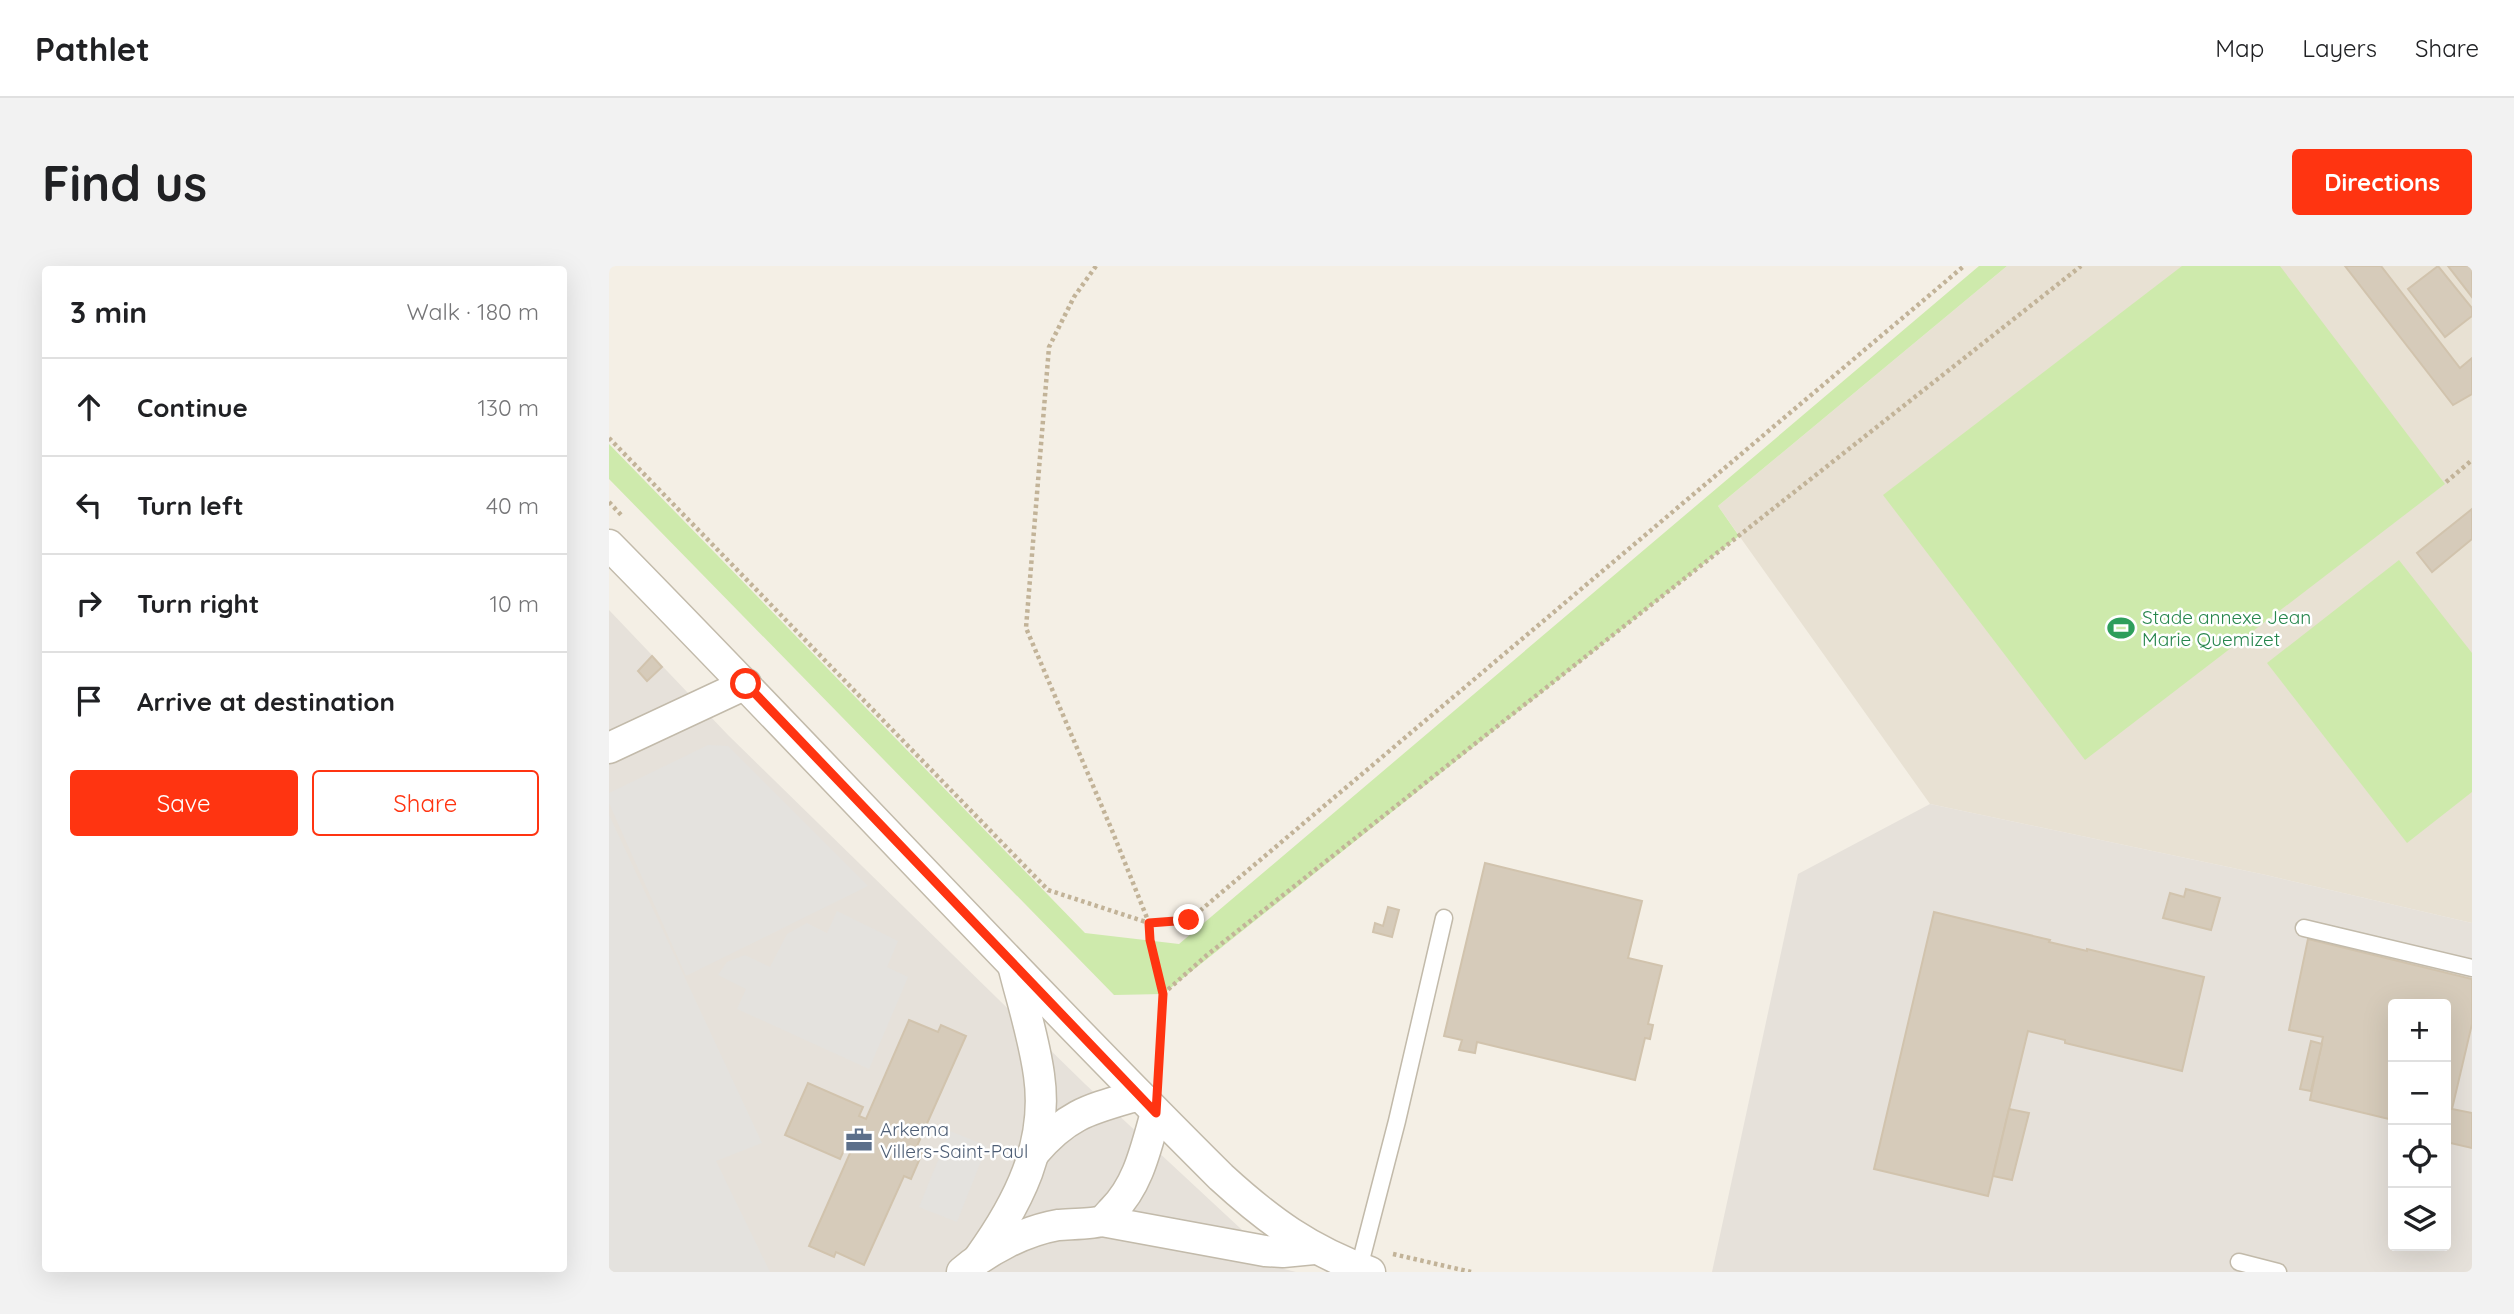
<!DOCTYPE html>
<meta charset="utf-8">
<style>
body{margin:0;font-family:Quicksand,sans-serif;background:#f2f2f2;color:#202124}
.controls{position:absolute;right:21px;bottom:21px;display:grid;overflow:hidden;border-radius:7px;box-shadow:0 7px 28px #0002}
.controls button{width:63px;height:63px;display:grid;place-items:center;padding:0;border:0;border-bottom:2px solid #e0e0e0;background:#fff;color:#202124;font:35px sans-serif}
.stop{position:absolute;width:21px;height:21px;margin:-16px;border:5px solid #ff3411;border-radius:50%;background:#fff}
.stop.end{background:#ff3411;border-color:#fff;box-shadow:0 2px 7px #0008}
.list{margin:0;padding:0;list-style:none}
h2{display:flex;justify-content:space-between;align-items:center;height:91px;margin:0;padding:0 28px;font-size:30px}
h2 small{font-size:23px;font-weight:400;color:#757577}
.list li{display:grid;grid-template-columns:46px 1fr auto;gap:21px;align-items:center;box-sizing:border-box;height:98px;padding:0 28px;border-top:2px solid #e0e0e0}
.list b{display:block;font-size:26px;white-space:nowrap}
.list em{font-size:23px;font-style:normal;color:#757577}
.actions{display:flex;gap:14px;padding:21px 28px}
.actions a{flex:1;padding:16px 0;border:2px solid #ff3411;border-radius:7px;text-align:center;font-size:24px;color:#ff3411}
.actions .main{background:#ff3411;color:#fff}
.icon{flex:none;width:38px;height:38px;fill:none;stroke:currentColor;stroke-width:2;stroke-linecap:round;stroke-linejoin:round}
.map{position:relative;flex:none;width:1863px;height:1006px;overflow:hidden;border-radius:7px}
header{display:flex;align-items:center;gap:42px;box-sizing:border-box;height:98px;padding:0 35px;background:#fff;border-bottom:2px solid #e0e0e0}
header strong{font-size:33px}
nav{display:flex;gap:38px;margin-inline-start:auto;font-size:24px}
.intro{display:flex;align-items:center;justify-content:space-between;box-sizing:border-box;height:168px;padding:0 42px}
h1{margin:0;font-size:49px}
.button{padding:18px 32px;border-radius:7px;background:#ff3411;color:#fff;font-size:24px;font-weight:700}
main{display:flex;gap:42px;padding:0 42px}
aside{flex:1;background:#fff;border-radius:7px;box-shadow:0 7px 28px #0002}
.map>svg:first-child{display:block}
.residential{fill:#e8e1d3}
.industrial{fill:#e6e1da;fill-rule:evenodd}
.green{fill:#ceeaac}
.parking{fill:#e4e2de}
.building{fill:#d6cbba;stroke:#d1c3ad;stroke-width:2}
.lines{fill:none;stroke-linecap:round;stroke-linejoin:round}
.lane-casing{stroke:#c2baaa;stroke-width:19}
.street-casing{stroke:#c2baaa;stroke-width:33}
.path{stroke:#c2b398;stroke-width:4.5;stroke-dasharray:3.5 3.5;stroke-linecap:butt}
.lane{stroke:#fff;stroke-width:16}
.street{stroke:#fff;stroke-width:30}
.route{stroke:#ff3411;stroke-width:9}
.labels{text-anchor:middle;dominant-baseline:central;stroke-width:5;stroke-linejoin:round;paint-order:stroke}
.leisure-label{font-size:19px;fill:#27864d;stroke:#fff;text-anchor:start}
.service-label{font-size:19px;fill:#4e5e75;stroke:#fff;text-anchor:start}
</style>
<header>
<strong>Pathlet</strong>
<nav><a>Map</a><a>Layers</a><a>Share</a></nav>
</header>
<div class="intro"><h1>Find us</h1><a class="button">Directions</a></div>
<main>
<aside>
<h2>3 min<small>Walk · 180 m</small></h2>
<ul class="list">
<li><svg class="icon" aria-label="ahead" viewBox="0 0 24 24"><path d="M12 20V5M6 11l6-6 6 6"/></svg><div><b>Continue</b></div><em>130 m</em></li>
<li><svg class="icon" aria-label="left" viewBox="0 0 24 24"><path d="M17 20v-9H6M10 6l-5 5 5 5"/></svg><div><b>Turn left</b></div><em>40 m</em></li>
<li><svg class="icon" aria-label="right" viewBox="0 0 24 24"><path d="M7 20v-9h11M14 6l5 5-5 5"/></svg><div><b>Turn right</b></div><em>10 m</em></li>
<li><svg class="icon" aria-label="arrive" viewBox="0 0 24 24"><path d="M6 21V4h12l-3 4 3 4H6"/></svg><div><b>Arrive at destination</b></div></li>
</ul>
<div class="actions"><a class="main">Save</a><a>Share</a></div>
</aside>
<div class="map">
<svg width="1863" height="1006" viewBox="0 0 1863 1006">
<rect width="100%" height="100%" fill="#f4efe5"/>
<polygon class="residential" points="1398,0 1863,0 1863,657 1657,609 1321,538 1109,240"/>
<g class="industrial">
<polygon points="0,344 119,469 476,818 675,1003 687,1006 0,1006"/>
<path d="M 1321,538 L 1657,609 L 1863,657 L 1863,1006 L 1103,1006 L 1189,608 ZM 1784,738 L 1837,738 L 1837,980 L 1784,980 Z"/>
</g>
<g class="green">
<polygon points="1370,0 1398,0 1109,240 1130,270 554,728 505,729 0,213 0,178 476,667 570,678"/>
<polygon points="1573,0 1671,0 1836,218 1476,494 1274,229"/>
<polygon points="1790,294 1863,387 1863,526 1798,577 1658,397"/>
</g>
<g class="parking">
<polygon points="99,479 119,480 259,620 77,710 0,537 0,527"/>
<polygon points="0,549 153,877 107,895 161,1006 0,1006"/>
<polygon points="228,645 289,675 278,701 299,711 260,803 128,743 137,723 109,709 118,696 136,689 161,701 178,668 198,657 218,667"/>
<polygon points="341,865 378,880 348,956 310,941"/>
</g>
<g class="building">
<polygon points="1736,0 1772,0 1851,102 1863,92 1863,128 1844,139"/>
<polygon points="1829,0 1863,42 1863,50 1836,71 1799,23"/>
<polygon points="1839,0 1863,0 1863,31"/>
<polygon points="1863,243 1863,273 1823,306 1808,287"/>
<polygon points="43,390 53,401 38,415 29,405"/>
<polygon points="876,597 1033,635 1019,692 1053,700 1039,758 1044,759 1041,773 1036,772 1026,814 868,776 866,787 850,784 853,774 835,770"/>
<polygon points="1577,623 1611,632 1602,664 1554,652 1561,627 1575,631"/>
<polygon points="779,641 790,644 783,671 764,666 766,657 774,660"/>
<polygon points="1325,646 1441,674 1440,676 1478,685 1478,683 1595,711 1573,805 1456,777 1456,774 1419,765 1379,930 1265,903"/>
<polygon points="1699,673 1863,713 1863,758 1843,843 1863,847 1863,882 1837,876 1837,738 1784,738 1784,854 1701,834 1714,771 1680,764"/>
<polygon points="300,754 329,766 332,759 357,770 308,880 315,883 302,913 295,910 255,999 227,986 225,991 200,980 242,885 236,882 231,893 176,869 199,817 254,841 250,850 257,853"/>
<polygon points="1702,775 1713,778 1702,825 1691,823"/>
<polygon points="1400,843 1420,847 1403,914 1384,910"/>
</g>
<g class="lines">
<defs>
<g id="lane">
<polyline points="1695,662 1863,702"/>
<polyline points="1630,996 1669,1006"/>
<polyline points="750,1002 788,855 835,652"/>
</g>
<g id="street">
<path d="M 0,279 C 206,488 404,704 612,911 C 660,955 700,984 761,1006"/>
<polyline points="0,482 137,418"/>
<path d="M 425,887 C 459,847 482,843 530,829"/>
<polyline points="493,955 656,985 674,986 705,983"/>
<path d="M 370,992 C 409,938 440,878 430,809 C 425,772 413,735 404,699"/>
<path d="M 353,1006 C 379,984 415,965 449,959 C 459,958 485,958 492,955 C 496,954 501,947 504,944 C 530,918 537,881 547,847"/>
</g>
</defs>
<use href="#lane" class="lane-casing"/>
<use href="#street" class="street-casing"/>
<g class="path">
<polyline points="487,0 465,31 440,81 417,362 502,562 540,657 541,675 554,728"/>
<polyline points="0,172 439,624 540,657 580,654 1355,0"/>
<polyline points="1837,216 1863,194"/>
<polyline points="0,236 14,251"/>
<polyline points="549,805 554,728 598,689 1472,0"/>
<polyline points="784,988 862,1006"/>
</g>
<use href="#lane" class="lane"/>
<use href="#street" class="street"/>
</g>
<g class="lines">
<polyline class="route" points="137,418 547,847 554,728 541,674 540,657 580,654"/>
</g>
<defs>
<symbol id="stadium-bare" viewBox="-9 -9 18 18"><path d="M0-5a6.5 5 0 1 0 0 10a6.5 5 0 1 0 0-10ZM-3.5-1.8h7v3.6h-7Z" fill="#2e9e5b" stroke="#fff" stroke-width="2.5" paint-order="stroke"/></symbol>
<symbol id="office-bare" viewBox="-9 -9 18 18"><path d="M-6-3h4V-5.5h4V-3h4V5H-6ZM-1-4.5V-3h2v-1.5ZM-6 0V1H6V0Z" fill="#5c6f8a" stroke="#fff" stroke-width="2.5" paint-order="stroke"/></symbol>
</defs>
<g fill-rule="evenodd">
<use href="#stadium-bare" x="1493" y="343" width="38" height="38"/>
<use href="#office-bare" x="231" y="855" width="38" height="38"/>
</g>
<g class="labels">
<g class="leisure-label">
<text x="1533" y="351">Stade annexe Jean<tspan x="1533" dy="22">Marie Quemizet</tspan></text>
</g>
<g class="service-label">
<text x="271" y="863">Arkema<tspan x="271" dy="22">Villers-Saint-Paul</tspan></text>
</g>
</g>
</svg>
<div class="controls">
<button>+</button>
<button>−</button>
<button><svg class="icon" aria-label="locate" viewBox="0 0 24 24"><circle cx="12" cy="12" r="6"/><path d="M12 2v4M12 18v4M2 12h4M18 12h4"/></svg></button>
<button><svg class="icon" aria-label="layers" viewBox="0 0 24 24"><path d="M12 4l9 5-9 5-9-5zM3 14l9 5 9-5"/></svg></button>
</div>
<div class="stop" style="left:137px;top:418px"></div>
<div class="stop end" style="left:580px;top:654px"></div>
</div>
</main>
